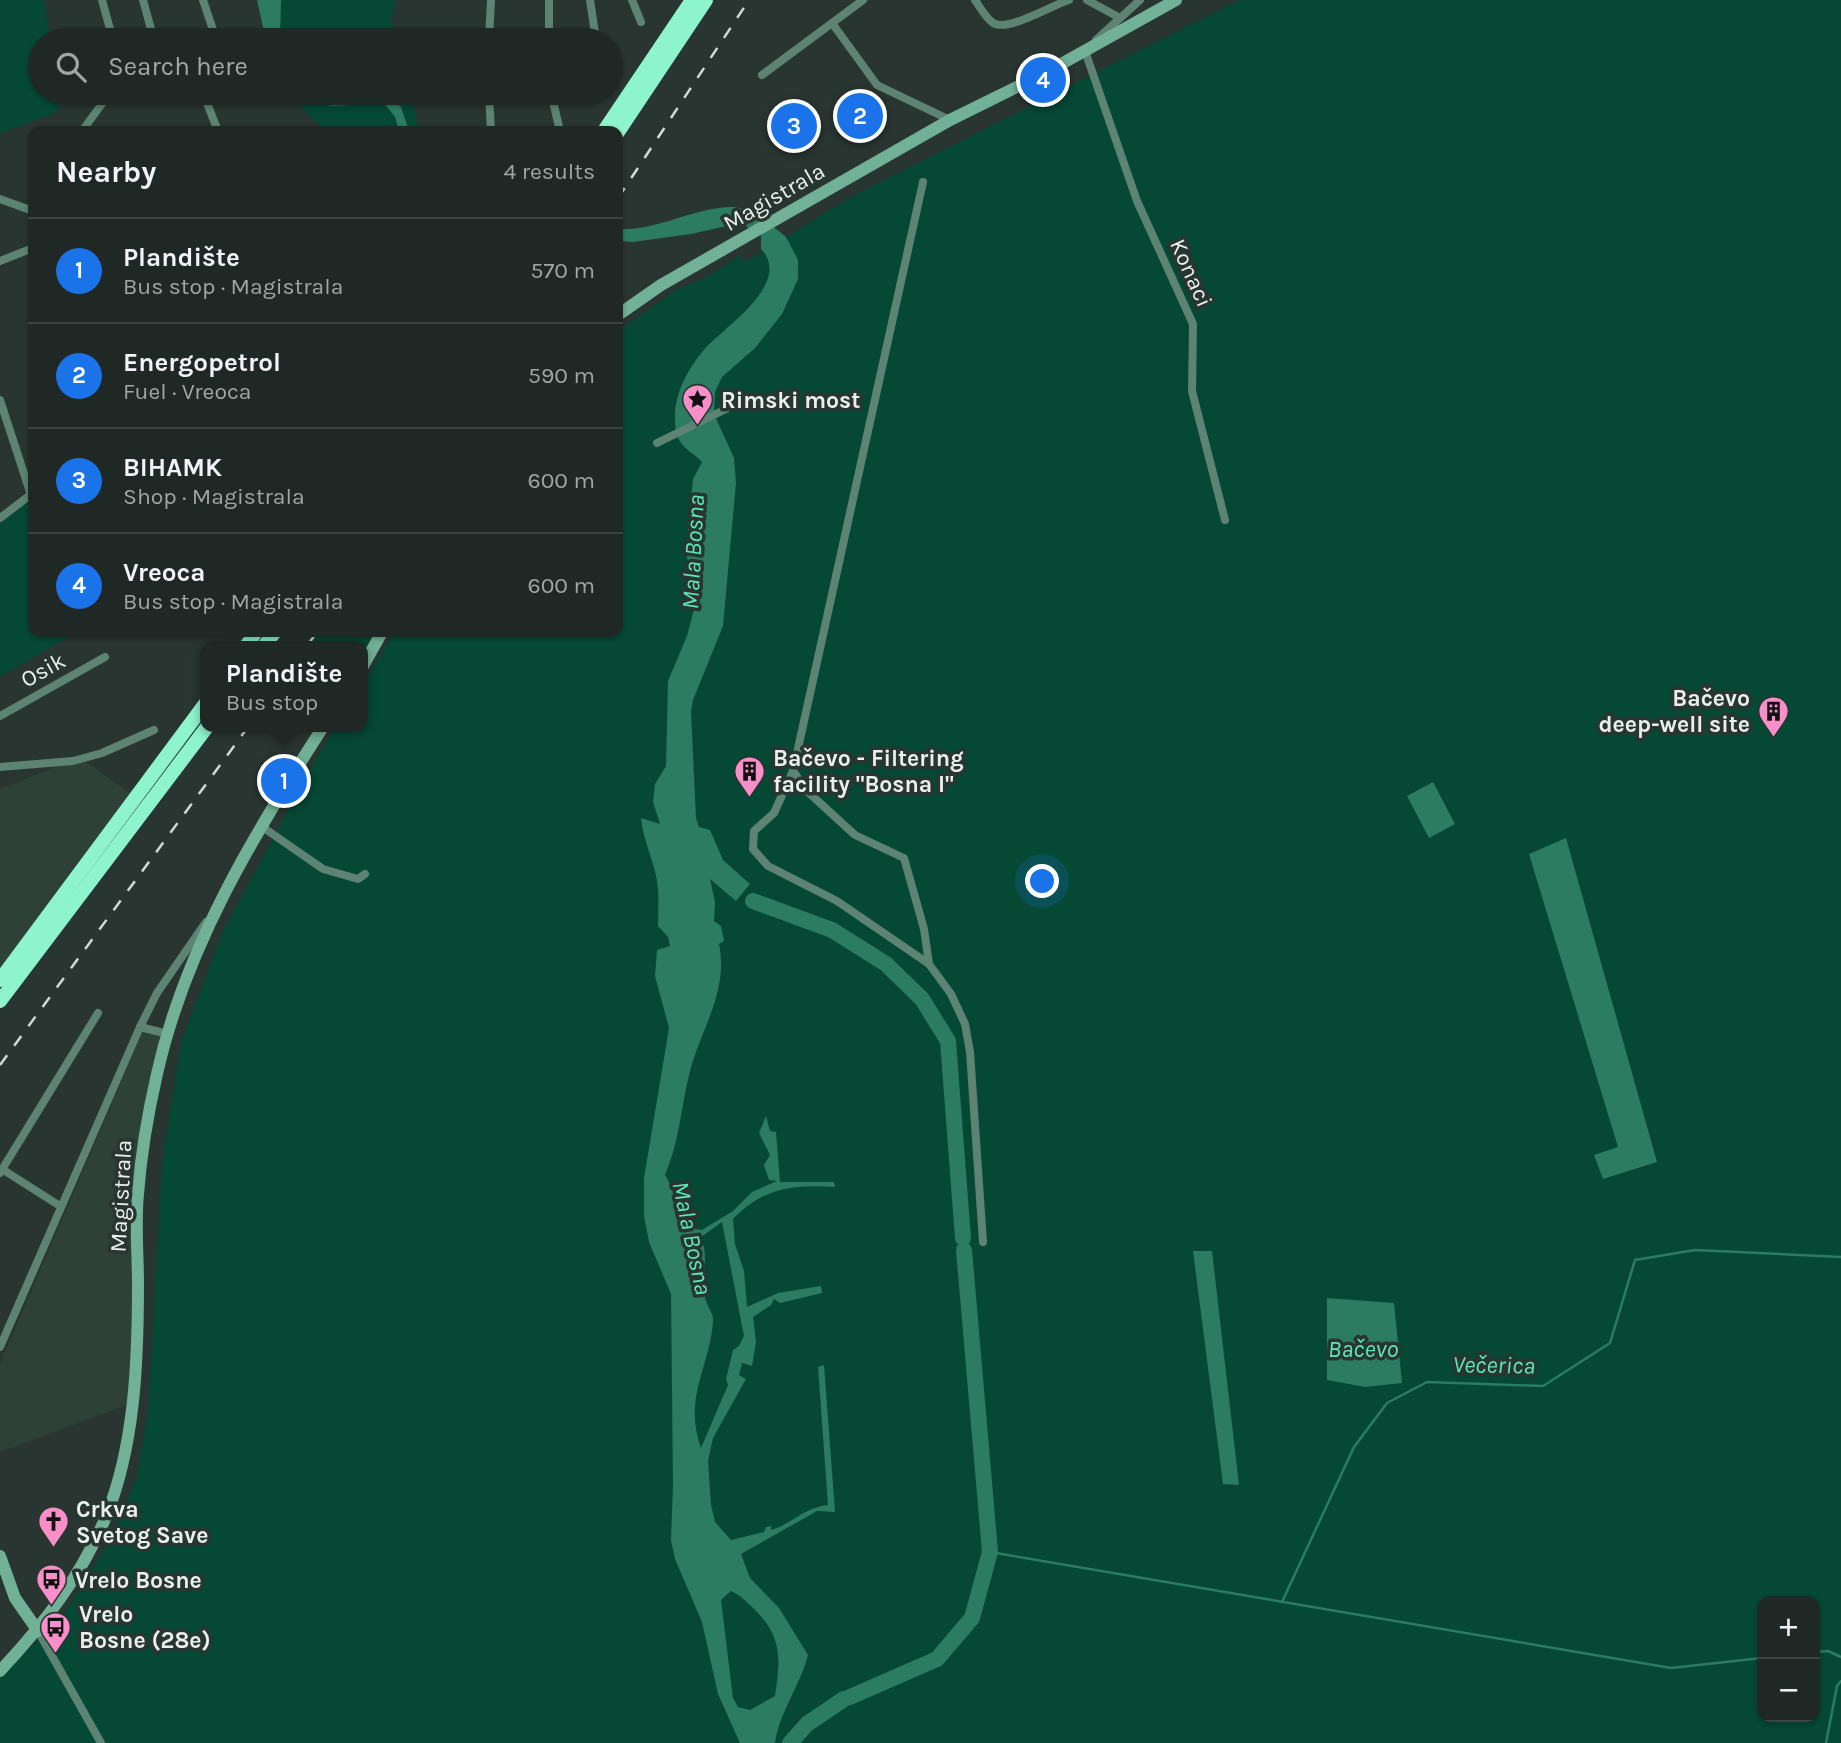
<!DOCTYPE html>
<meta charset="utf-8">
<style>
body{margin:0;font-family:Karla,sans-serif;background:#2c3431;color:#f1f3f6}
.controls{position:absolute;right:21px;bottom:21px;display:grid;overflow:hidden;border-radius:14px;box-shadow:0 2px 5px #0004}
.controls button{width:63px;height:63px;display:grid;place-items:center;padding:0;border:0;border-bottom:2px solid #3c4441;background:#1f2824;color:#f1f3f6;font:35px sans-serif}
.you{position:absolute;left:1043px;top:882px;width:24px;height:24px;margin:-18px;border:5px solid #fff;border-radius:50%;background:#1a73e8;box-shadow:0 0 0 10px #1a73e833}
.badge{display:grid;place-items:center;width:46px;height:46px;border-radius:50%;background:#1a73e8;color:#fff;font-size:23px;font-weight:700}
.pin{position:absolute;translate:-50% -50%;border:4px solid #fff;box-shadow:0 2px 7px #0006}
.popup{position:absolute;left:200px;top:641px;width:168px;height:91px;box-sizing:border-box;display:grid;place-content:center;border-radius:14px;background:#1f2824;filter:drop-shadow(0 2px 5px #0005);font-size:23px;white-space:nowrap;color:#a1a6a6}
.popup b{font-size:26px;color:#f1f3f6}
.popup::after{content:'';position:absolute;left:50%;top:100%;margin-left:-14px;border:14px solid transparent;border-top-color:#1f2824}
.list{margin:0;padding:0;list-style:none}
h2{display:flex;justify-content:space-between;align-items:center;height:91px;margin:0;padding:0 28px;font-size:30px}
h2 small{font-size:23px;font-weight:400;color:#a1a6a6}
.list li{display:grid;grid-template-columns:46px 1fr auto;gap:21px;align-items:center;box-sizing:border-box;height:105px;padding:0 28px;border-top:2px solid #3c4441}
.list b{display:block;font-size:26px;white-space:nowrap}
.list p{margin:0;font-size:23px;white-space:nowrap;color:#a1a6a6}
.list em{font-size:23px;font-style:normal;color:#a1a6a6}
.icon{flex:none;width:38px;height:38px;fill:none;stroke:currentColor;stroke-width:2;stroke-linecap:round;stroke-linejoin:round}
.map{position:relative;flex:none;width:1841px;height:1743px;overflow:hidden}
.search{position:absolute;background:#1f2824;box-shadow:0 2px 5px #0004;left:28px;top:28px;width:595px;height:77px;display:flex;align-items:center;gap:18px;box-sizing:border-box;padding:0 24px;border-radius:38px;color:#a1a6a6;font-size:26px}
.panel{position:absolute;background:#1f2824;box-shadow:0 2px 5px #0004;left:28px;top:126px;width:595px;height:511px;border-radius:14px}
.map>svg:first-child{display:block}
.built{fill:#2e4139}
.green{fill:#054834;fill-rule:evenodd}
.water{fill:#2c7c61;fill-rule:evenodd}
.lines{fill:none;stroke-linecap:round;stroke-linejoin:round}
.stream{stroke:#2c7c61;stroke-width:2.5}
.river{stroke:#2c7c61;stroke-width:16}
.street{stroke:#5c8373;stroke-width:8}
.secondary{stroke:#71b197;stroke-width:12}
.highway{stroke:#8ef4cd;stroke-width:14}
.rail{stroke:#d1d9d5;stroke-width:2.5;stroke-dasharray:12 12;stroke-linecap:butt}
.labels{text-anchor:middle;dominant-baseline:central;stroke-width:7;stroke-linejoin:round;paint-order:stroke}
.street-label{font-size:23px;fill:#e9f0ed;stroke:#293530}
.poi-label{font-size:23px;font-weight:bold;fill:#e9f0ed;stroke:#293530;text-anchor:start}
.water-label{font-size:24px;font-style:italic;fill:#5be9b9;stroke:#293530}
</style>
<div class="map">
<svg width="1841" height="1743" viewBox="0 0 1841 1743">
<rect width="100%" height="100%" fill="#293530"/>
<g class="built">
<polygon points="80,758 133,795 0,969 0,789"/>
<polygon points="143,1031 173,1036 158,1072 137,1196 129,1404 0,1452 0,1364"/>
</g>
<g class="green">
<polygon points="0,0 44,0 50,40 40,40 40,93 57,93 60,111 0,133"/>
<polygon points="281,0 396,0 391,20 397,40 280,40"/>
<path d="M 1239,0 L 1841,0 L 1841,1743 L 0,1743 L 0,1673 L 57,1625 L 105,1548 L 137,1477 L 148,1409 L 162,1164 L 181,1042 L 221,936 L 307,774 L 336,727 L 363,727 L 363,684 L 395,632 L 618,632 L 618,331 L 676,290 L 707,277 L 741,255 L 742,262 L 756,256 L 849,198 ZM 1762,1601 L 1815,1601 L 1815,1717 L 1762,1717 Z"/>
<polygon points="287,93 332,106 384,103 395,117 399,131 325,131"/>
<polygon points="385,93 410,93 418,124 435,131 409,131 401,107"/>
<polygon points="33,498 33,632 77,632 0,677 0,524"/>
<polygon points="318,632 375,632 363,653 363,646 307,646"/>
</g>
<g class="water">
<polygon points="257,0 281,0 280,40 266,40"/>
<polygon points="295,93 387,93 401,107 409,131 399,131 395,117 384,103 332,106"/>
<path d="M 737,207 L 764,219 L 786,237 L 798,260 L 798,279 L 782,314 L 755,348 L 722,377 L 715,392 L 714,414 L 734,458 L 736,483 L 723,626 L 693,700 L 691,712 L 696,818 L 699,827 L 710,830 L 723,860 L 750,884 L 736,901 L 710,879 L 715,902 L 714,921 L 721,926 L 724,941 L 719,944 C 729,992 700,1030 689,1075 C 681,1108 679,1143 665,1175 L 695,1229 L 702,1230 L 733,1211 L 752,1192 L 777,1181 L 769,1180 L 764,1165 L 770,1155 L 759,1133 L 766,1116 L 770,1131 L 776,1132 L 780,1182 L 834,1182 L 835,1187 C 794,1184 762,1188 733,1219 L 735,1244 L 744,1271 L 747,1307 L 778,1293 L 821,1286 L 822,1293 L 780,1303 L 774,1299 L 771,1305 L 753,1317 L 756,1342 L 752,1366 L 742,1363 L 739,1375 L 746,1379 L 713,1438 L 708,1461 L 711,1505 L 715,1522 L 731,1540 L 764,1532 L 766,1527 L 771,1526 L 771,1530 C 794,1523 803,1508 828,1505 L 818,1367 L 824,1365 L 835,1512 L 817,1511 L 741,1554 L 750,1578 L 779,1608 L 808,1655 C 800,1686 779,1713 775,1743 L 740,1743 L 718,1694 L 702,1622 L 675,1559 L 671,1540 L 673,1485 L 671,1294 L 649,1242 L 644,1216 L 644,1178 L 669,1028 L 655,976 L 657,950 L 670,946 L 668,937 L 658,926 C 658,907 660,890 655,871 C 650,853 643,837 641,818 L 660,824 L 653,802 L 655,784 L 666,766 L 668,681 L 687,636 L 697,598 L 687,557 L 688,529 L 693,479 L 702,462 C 696,455 687,451 682,444 C 676,437 675,427 675,419 C 674,394 688,369 703,351 C 721,329 794,284 761,249 L 761,235 L 740,223 L 691,234 L 633,242 L 618,241 L 618,229 C 659,231 697,205 737,207 ZM 722,1222 L 744,1336 L 739,1346 L 733,1350 L 726,1379 L 728,1385 L 701,1448 C 683,1397 710,1367 713,1321 C 714,1314 708,1308 706,1301 C 700,1279 710,1260 701,1237 ZM 731,1591 C 742,1596 749,1604 757,1612 C 783,1638 780,1662 775,1696 L 750,1710 L 738,1707 L 733,1698 L 721,1600 Z"/>
<polygon points="1433,782 1455,824 1429,838 1407,796"/>
<polygon points="1566,838 1657,1162 1603,1179 1594,1155 1618,1147 1529,854"/>
<polygon points="1193,1251 1212,1251 1239,1485 1223,1484"/>
<polygon points="1327,1298 1394,1303 1402,1383 1365,1387 1327,1380"/>
</g>
<g class="lines">
<g class="stream">
<polyline points="990,1552 1671,1668 1762,1658"/>
<polyline points="1282,1602 1354,1447 1387,1403 1427,1382 1543,1386 1610,1343 1635,1260 1695,1250 1841,1257"/>
<polyline points="1815,1652 1828,1651 1841,1657"/>
<polyline points="1826,1743 1837,1686 1841,1681"/>
</g>
<g class="river">
<polyline points="753,901 832,930 886,964 922,999 948,1041 963,1238"/>
<polyline points="850,1697 937,1659 972,1618 990,1552 964,1250"/>
<polyline points="790,1743 807,1724 844,1699"/>
</g>
<g class="street">
<polyline points="102,0 113,40"/>
<polyline points="143,0 154,40"/>
<polyline points="590,0 596,40"/>
<polyline points="632,0 641,22"/>
<path d="M 975,0 C 980,7 985,17 992,22 C 1005,34 1052,5 1069,0"/>
<polyline points="1087,0 1120,18"/>
<polyline points="832,23 877,85 950,120"/>
<polyline points="194,40 214,33 203,0"/>
<polyline points="489,40 491,0"/>
<polyline points="549,40 549,0"/>
<polyline points="1096,40 1140,0"/>
<polyline points="1087,49 1085,51 1137,201 1193,324 1192,391 1225,520"/>
<polyline points="762,75 863,0"/>
<polyline points="203,93 218,131"/>
<polyline points="489,93 491,131"/>
<polyline points="551,93 560,131"/>
<polyline points="82,131 110,93"/>
<polyline points="923,182 793,771 774,813 754,831 753,849 768,866 837,901 929,964 951,994 965,1024 970,1052 983,1242"/>
<polyline points="0,199 33,211"/>
<polyline points="0,261 33,248"/>
<polyline points="0,400 31,495"/>
<polyline points="657,443 742,401"/>
<polyline points="0,518 33,493"/>
<polyline points="0,716 105,657"/>
<polyline points="0,767 73,761 102,753 154,730"/>
<polyline points="793,771 808,792 855,835 904,858 924,929 929,964"/>
<polyline points="261,826 323,869 358,879 365,874"/>
<polyline points="140,1027 168,1034"/>
<polyline points="2,1169 60,1206"/>
<polyline points="0,1173 98,1013"/>
<polyline points="0,1347 140,1027 157,993 206,922"/>
<polyline points="38,1631 101,1743"/>
</g>
<g class="secondary">
<polyline points="618,315 661,285 950,120 1045,73 1176,0"/>
<polyline points="363,666 382,632"/>
<polyline points="0,1556 15,1598 38,1631"/>
<path d="M 0,1671 C 43,1625 80,1578 105,1519 C 135,1447 138,1361 138,1284 C 138,1255 135,1224 138,1194 C 141,1154 148,1113 157,1074 C 185,948 254,834 323,727"/>
</g>
<g class="highway">
<polyline points="604,131 692,0"/>
<polyline points="618,132 706,0"/>
<polyline points="246,646 256,632"/>
<polyline points="264,646 275,632"/>
<polyline points="0,980 205,704"/>
<polyline points="0,1001 207,727"/>
</g>
<g class="rail">
<polyline points="618,198 749,0"/>
<polyline points="307,646 317,632"/>
<polyline points="0,1065 248,727"/>
</g>
</g>
<defs>
<symbol id="sight-pin" viewBox="-11 -11 22 30"><path d="M0 17L-7.5 6A9.5 9.5 0 1 1 7.5 6Z" fill="#f98fc9" stroke="#293530"/><path d="M0-6L1.8-2.2L6-1.7L2.9 1.2L3.7 5.4L0 3.3L-3.7 5.4L-2.9 1.2L-6-1.7L-1.8-2.2Z" fill="#111"/></symbol>
<symbol id="building-pin" viewBox="-11 -11 22 30"><path d="M0 17L-7.5 6A9.5 9.5 0 1 1 7.5 6Z" fill="#f98fc9" stroke="#293530"/><path d="M-4-6H4V6H1V3H-1V6H-4ZM-2.5-4.3h1.7v1.8h-1.7ZM.8-4.3h1.7v1.8H.8ZM-2.5-1h1.7V.8h-1.7ZM.8-1h1.7V.8H.8Z" fill="#111"/></symbol>
<symbol id="church-pin" viewBox="-11 -11 22 30"><path d="M0 17L-7.5 6A9.5 9.5 0 1 1 7.5 6Z" fill="#f98fc9" stroke="#293530"/><path d="M-1.2-6h2.4v3.5h3.3v2.4h-3.3V6h-2.4V-.1h-3.3v-2.4h3.3Z" fill="#111"/></symbol>
<symbol id="bus-pin" viewBox="-11 -11 22 30"><path d="M0 17L-7.5 6A9.5 9.5 0 1 1 7.5 6Z" fill="#f98fc9" stroke="#293530"/><path d="M-5-6H5V4H4V6H2V4H-2V6H-4V4H-5ZM-3.5-4V0h7V-4ZM-3.5 1.2v1.5H-2V1.2ZM2 1.2v1.5H3.5V1.2Z" fill="#111"/></symbol>
</defs>
<g fill-rule="evenodd">
<use href="#sight-pin" x="680" y="382" width="35" height="47"/>
<use href="#building-pin" x="1756" y="694" width="35" height="47"/>
<use href="#building-pin" x="732" y="754" width="35" height="47"/>
<use href="#church-pin" x="36" y="1504" width="35" height="47"/>
<use href="#bus-pin" x="34" y="1562" width="35" height="47"/>
<use href="#bus-pin" x="38" y="1610" width="35" height="47"/>
</g>
<g class="labels">
<g class="street-label">
<text transform="translate(774 197) rotate(-30)">Magistrala</text>
<text transform="translate(1191 273) rotate(66)">Konaci</text>
<text transform="translate(43 670) rotate(-29)">Osik</text>
<text transform="translate(121 1196) rotate(-87)">Magistrala</text>
</g>
<g class="poi-label">
<text x="721" y="400">Rimski most</text>
<text x="1750" y="698" text-anchor="end">Bačevo<tspan x="1750" dy="26">deep-well site</tspan></text>
<text x="773" y="758">Bačevo - Filtering<tspan x="773" dy="26">facility "Bosna I"</tspan></text>
<text x="76" y="1509">Crkva<tspan x="76" dy="26">Svetog Save</tspan></text>
<text x="75" y="1580">Vrelo Bosne</text>
<text x="79" y="1614">Vrelo<tspan x="79" dy="26">Bosne (28e)</tspan></text>
</g>
<g class="water-label">
<text transform="translate(693 552) rotate(-87)">Mala Bosna</text>
<text transform="translate(692 1238) rotate(78)">Mala Bosna</text>
<text x="1363" y="1349">Bačevo</text>
<text transform="translate(1494 1365) rotate(1)">Večerica</text>
</g>
</g>
</svg>
<div class="controls">
<button>+</button>
<button>−</button>
</div>
<div class="you"></div>
<div class="pin badge" style="left:284px;top:781px">1</div>
<div class="popup"><b>Plandište</b>Bus stop</div>
<div class="pin badge" style="left:860px;top:116px">2</div>
<div class="pin badge" style="left:794px;top:126px">3</div>
<div class="pin badge" style="left:1043px;top:80px">4</div>
<div class="search"><svg class="icon" aria-label="search" viewBox="0 0 24 24"><circle cx="10" cy="10" r="6"/><path d="M15 15l6 6"/></svg>Search here</div>
<section class="panel">
<h2>Nearby<small>4 results</small></h2>
<ul class="list">
<li><span class="badge">1</span><div><b>Plandište</b><p>Bus stop · Magistrala</p></div><em>570 m</em></li>
<li><span class="badge">2</span><div><b>Energopetrol</b><p>Fuel · Vreoca</p></div><em>590 m</em></li>
<li><span class="badge">3</span><div><b>BIHAMK</b><p>Shop · Magistrala</p></div><em>600 m</em></li>
<li><span class="badge">4</span><div><b>Vreoca</b><p>Bus stop · Magistrala</p></div><em>600 m</em></li>
</ul>
</section>
</div>
